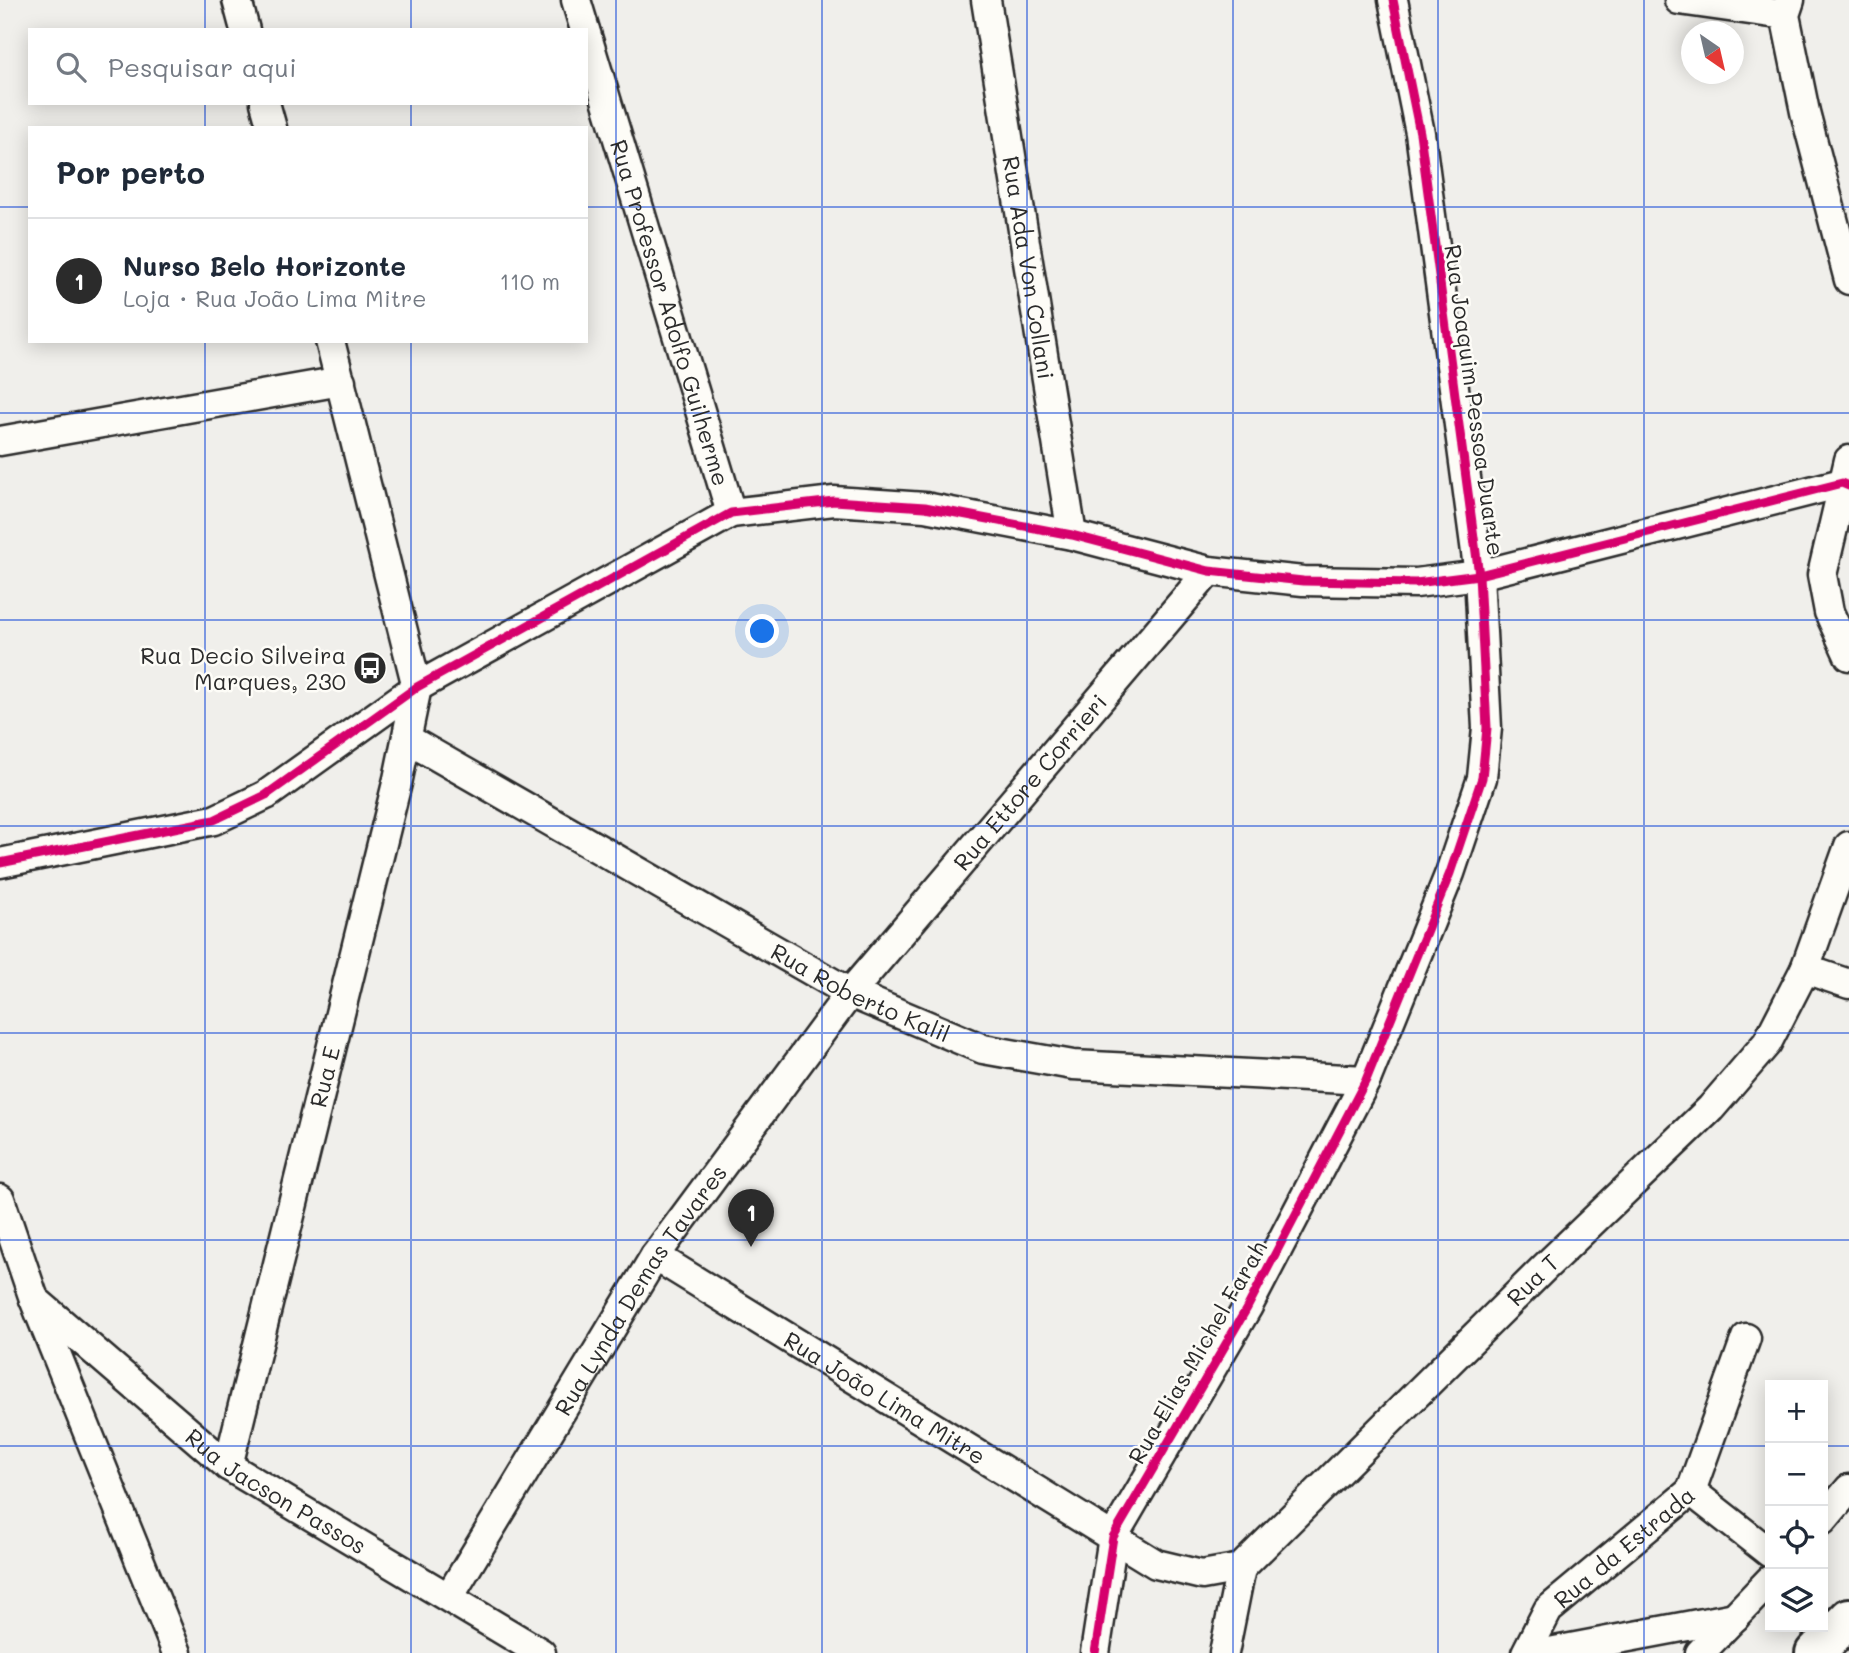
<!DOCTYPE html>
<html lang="pt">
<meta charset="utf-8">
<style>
body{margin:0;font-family:Mali,sans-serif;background:#f6f6f7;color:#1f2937}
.controls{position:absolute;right:21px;bottom:21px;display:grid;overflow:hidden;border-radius:0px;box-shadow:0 4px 18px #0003}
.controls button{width:63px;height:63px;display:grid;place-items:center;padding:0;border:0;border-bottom:2px solid #e0e1e3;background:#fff;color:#1f2937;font:35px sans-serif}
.compass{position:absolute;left:1681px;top:21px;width:63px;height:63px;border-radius:50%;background:#fff;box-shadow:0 4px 18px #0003;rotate:146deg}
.you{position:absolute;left:763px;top:632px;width:24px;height:24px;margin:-18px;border:5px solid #fff;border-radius:50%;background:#1a73e8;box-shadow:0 0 0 10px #1a73e833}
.badge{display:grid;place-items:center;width:46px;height:46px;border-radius:50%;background:#2b2b2b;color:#fff;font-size:23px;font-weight:700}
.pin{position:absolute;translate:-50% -58px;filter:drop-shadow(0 2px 4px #0008)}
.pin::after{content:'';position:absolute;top:37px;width:24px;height:21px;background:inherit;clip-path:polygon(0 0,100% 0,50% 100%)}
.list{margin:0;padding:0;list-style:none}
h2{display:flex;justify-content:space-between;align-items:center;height:91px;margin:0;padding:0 28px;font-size:30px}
h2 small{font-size:23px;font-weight:400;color:#747a83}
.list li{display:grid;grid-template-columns:46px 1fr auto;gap:21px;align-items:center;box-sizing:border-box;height:126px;padding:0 28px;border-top:2px solid #e0e1e3}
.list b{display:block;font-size:26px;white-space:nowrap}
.list p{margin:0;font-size:23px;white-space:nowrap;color:#747a83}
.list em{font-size:23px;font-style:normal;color:#747a83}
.icon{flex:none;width:38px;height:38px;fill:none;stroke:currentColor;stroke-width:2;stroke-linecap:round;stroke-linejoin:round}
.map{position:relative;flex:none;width:1849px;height:1653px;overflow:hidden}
.search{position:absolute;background:#fff;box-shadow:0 4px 18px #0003;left:28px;top:28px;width:560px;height:77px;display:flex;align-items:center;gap:18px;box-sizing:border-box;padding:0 24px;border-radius:0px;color:#747a83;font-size:26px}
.panel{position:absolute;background:#fff;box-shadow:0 4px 18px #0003;left:28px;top:126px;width:560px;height:217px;border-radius:0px}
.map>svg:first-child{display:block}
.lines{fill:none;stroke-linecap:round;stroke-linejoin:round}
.street-casing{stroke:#2b2b2b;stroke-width:33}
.highway-casing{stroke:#2b2b2b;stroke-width:44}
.street{stroke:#fdfcf7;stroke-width:28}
.highway{stroke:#fdfcf7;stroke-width:38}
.cycleway-casing{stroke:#fdfcf7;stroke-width:13}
.cycleway{stroke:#d6006c;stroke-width:9}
.grid{fill:none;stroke:#1d4ed8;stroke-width:2;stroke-opacity:0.55}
.labels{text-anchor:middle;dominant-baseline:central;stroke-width:5;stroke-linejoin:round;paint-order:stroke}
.street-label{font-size:23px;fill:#2b2b2b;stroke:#fdfcf7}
.poi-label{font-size:23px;fill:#2b2b2b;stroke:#fdfcf7;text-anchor:end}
</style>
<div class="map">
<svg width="1849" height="1653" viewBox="0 0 1849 1653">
<rect width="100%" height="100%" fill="#f0efeb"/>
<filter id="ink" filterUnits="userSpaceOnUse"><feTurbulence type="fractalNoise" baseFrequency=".0143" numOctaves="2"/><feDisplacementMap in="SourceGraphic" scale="14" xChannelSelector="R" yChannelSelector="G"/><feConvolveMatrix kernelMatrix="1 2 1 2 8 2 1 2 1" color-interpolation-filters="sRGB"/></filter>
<g filter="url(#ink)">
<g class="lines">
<defs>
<g id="street">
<polyline points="237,0 245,30"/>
<polyline points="576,0 585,30"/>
<path id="s1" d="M 986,0 L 1072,535"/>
<polyline points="1679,0 1785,15"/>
<polyline points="1790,0 1785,15 1805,112 1849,280"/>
<path id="s2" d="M 586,33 L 731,513"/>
<polyline points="265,103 272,128"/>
<polyline points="0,441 341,381"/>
<polyline points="1849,460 1822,575 1829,612 1849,656"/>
<path id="s3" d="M 407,739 L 850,993 L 983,1049 L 1073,1065 L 1366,1080"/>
<polyline points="0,863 214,820 266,795 417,687 731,513 834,501 925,507 1072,535 1209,571 1303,581 1416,583 1479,575 1842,483 1849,486"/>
<polyline points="1805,969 1849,984"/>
<polyline points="0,1199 34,1299 177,1653"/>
<path id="s4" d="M 655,1256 L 1156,1564 L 1202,1575 L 1241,1568 L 1545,1267 L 1711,1108 L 1767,1043 L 1805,969 L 1849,846"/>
<path id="s5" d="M 34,1299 L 228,1466 L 541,1653"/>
<path id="s6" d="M 228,1466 L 398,779 L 417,687 L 330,341"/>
<polyline points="1691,1491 1746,1338"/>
<polyline points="1691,1491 1770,1553"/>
<polyline points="1823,1520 1849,1489"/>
<path id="s7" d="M 449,1597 L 655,1256 L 850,993 L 1209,571"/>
<polyline points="1095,1653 1113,1537 1247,1308 1366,1080 1450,873 1482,778 1487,728 1479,575 1420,133 1393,0"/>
<polyline points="1224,1653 1241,1568"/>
<path id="s8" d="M 1526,1653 L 1548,1610 L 1691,1491"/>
<polyline points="1544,1653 1735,1617"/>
<polyline points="1700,1653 1770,1580"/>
</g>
<polyline id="highway" points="1815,1653 1849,1618"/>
</defs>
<use href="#street" class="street-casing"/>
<use href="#highway" class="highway-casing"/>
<use href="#street" class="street"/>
<use href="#highway" class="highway"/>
<defs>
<g id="cycleway">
<polyline points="0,863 214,820 266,795 417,687 731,513 834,501 925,507 1072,535 1209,571 1303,581 1416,583 1479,575 1842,483 1849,486"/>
<polyline points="1095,1653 1113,1537 1247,1308 1366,1080 1450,873 1482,778 1487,728 1479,575 1420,133 1393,0"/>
</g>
</defs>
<use href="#cycleway" class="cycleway-casing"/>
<use href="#cycleway" class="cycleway"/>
</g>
</g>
<path class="grid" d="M 205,0 L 205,30M 411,0 L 411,30M 616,0 L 616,1653M 822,0 L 822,1653M 1027,0 L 1027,1653M 1233,0 L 1233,1653M 1438,0 L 1438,1653M 1644,0 L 1644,1653M 205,103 L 205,128M 411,103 L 411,128M 0,207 L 30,207M 586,207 L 1849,207M 205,341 L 205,1653M 411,341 L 411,1653M 0,413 L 1849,413M 0,620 L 1849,620M 0,826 L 1849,826M 0,1033 L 1849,1033M 0,1240 L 1849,1240M 0,1446 L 1770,1446M 1823,1446 L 1849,1446"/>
<defs>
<symbol id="bus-disc" viewBox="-11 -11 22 22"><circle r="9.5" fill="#2b2b2b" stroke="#fdfcf7"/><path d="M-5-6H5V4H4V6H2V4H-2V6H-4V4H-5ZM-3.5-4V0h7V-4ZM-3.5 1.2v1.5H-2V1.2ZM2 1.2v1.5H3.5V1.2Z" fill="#fff"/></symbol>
</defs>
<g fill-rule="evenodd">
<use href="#bus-disc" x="351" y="649" width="38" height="38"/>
</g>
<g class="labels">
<g class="street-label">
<text stroke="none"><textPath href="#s1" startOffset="271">Rua Ada Von Collani</textPath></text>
<text stroke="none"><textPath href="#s2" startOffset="292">Rua Professor Adolfo Guilherme</textPath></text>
<text transform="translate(1475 400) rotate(82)">Rua Joaquim Pessoa Duarte</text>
<text stroke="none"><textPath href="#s7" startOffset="1003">Rua Ettore Corrieri</textPath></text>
<text stroke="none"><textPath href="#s3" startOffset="520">Rua Roberto Kalil</textPath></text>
<text stroke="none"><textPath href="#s6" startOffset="401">Rua E</textPath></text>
<text stroke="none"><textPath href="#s4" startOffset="1085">Rua T</textPath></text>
<text stroke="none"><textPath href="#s7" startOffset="362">Rua Lynda Demas Tavares</textPath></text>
<text transform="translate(1197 1352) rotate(-60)">Rua Elias Michel Farah</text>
<text stroke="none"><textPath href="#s4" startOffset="270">Rua João Lima Mitre</textPath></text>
<text stroke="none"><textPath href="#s5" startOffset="310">Rua Jacson Passos</textPath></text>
<text stroke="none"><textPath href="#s8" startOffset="147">Rua da Estrada</textPath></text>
</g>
<g class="poi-label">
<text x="346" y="655">Rua Decio Silveira<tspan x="346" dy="26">Marques, 230</tspan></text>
</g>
</g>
</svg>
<div class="controls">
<button>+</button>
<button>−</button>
<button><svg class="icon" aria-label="locate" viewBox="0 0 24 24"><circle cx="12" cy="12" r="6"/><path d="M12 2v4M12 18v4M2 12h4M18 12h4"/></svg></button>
<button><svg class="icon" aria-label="layers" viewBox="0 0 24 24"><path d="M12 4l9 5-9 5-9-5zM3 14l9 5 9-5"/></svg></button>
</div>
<svg class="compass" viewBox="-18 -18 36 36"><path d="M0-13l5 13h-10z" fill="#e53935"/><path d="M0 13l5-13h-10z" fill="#747a83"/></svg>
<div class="you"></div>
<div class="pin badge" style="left:751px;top:1247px">1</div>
<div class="search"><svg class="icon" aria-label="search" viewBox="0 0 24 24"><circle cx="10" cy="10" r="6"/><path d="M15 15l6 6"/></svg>Pesquisar aqui</div>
<section class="panel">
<h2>Por perto<small></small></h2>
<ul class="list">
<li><span class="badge">1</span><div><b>Nurso Belo Horizonte</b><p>Loja · Rua João Lima Mitre</p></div><em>110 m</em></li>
</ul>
</section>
</div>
